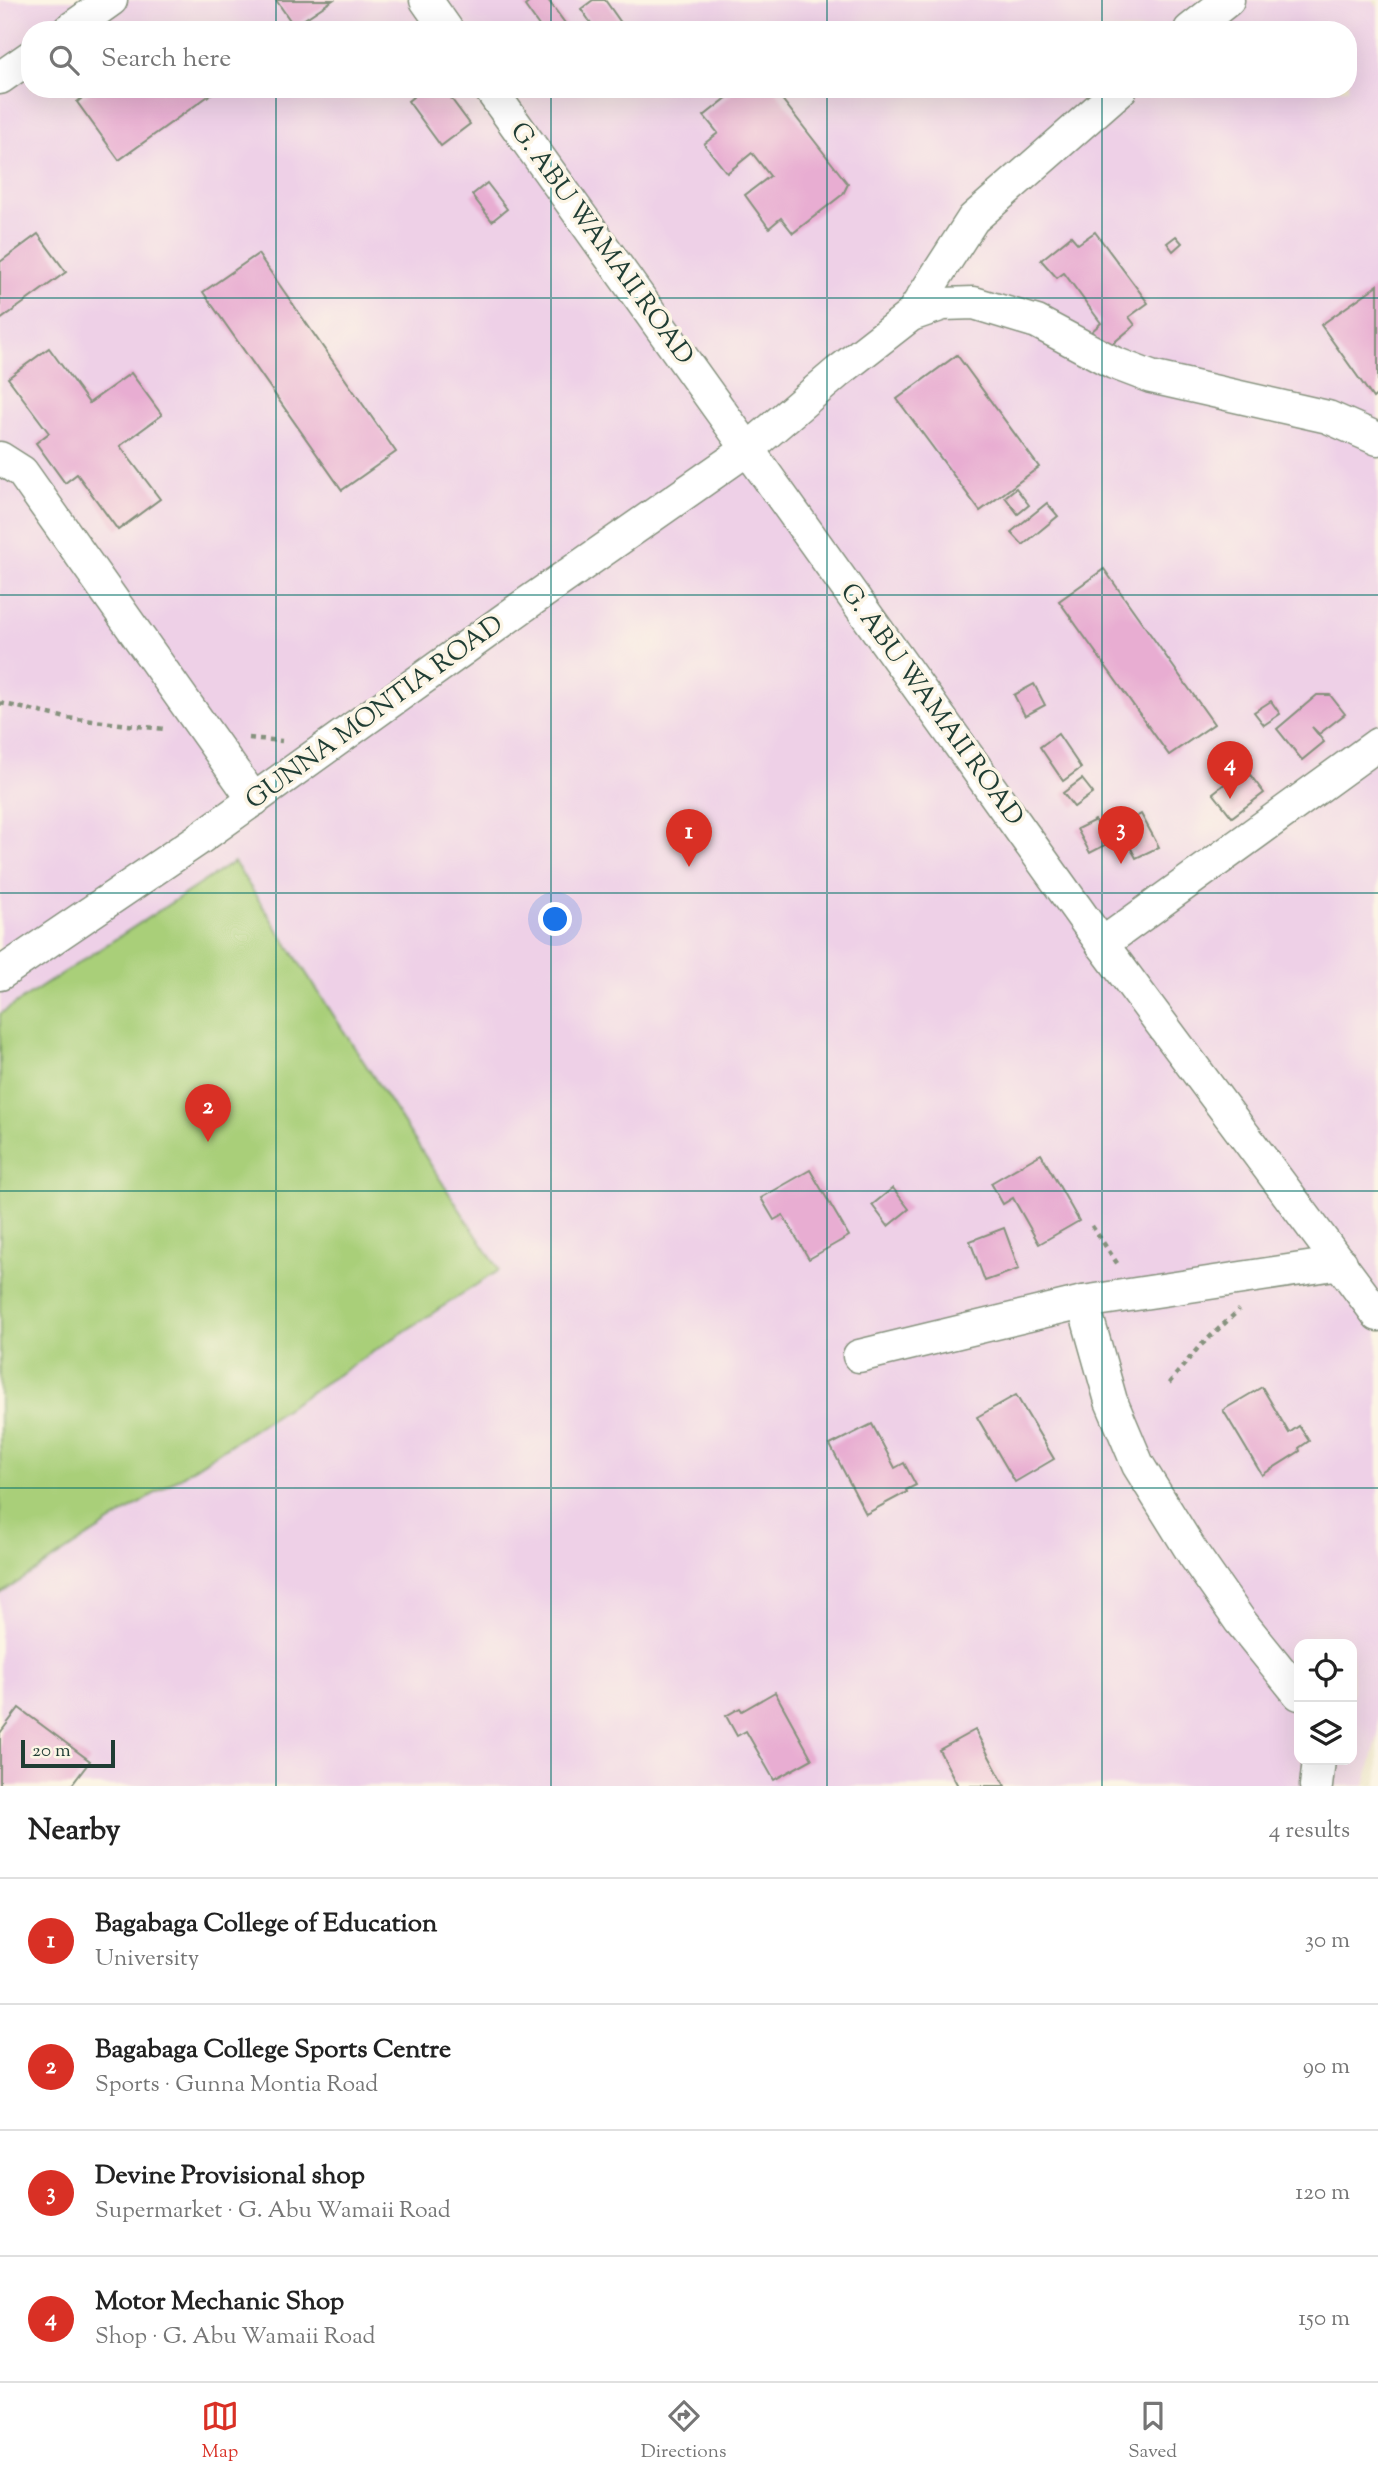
<!DOCTYPE html>
<meta charset="utf-8">
<style>
body{margin:0;font-family:"Sorts Mill Goudy",serif;background:#f6f6f6;color:#222}
.controls{position:absolute;right:21px;bottom:21px;display:grid;overflow:hidden;border-radius:14px;box-shadow:0 7px 28px #0002}
.controls button{width:63px;height:63px;display:grid;place-items:center;padding:0;border:0;border-bottom:2px solid #e0e0e0;background:#fff;color:#222;font:35px sans-serif}
.scale{position:absolute;left:21px;bottom:18px;width:94px;box-sizing:border-box;padding-left:7px;border:4px solid #1f3d34;border-top:0;font-size:19px;line-height:24px;white-space:nowrap;color:#1f3d34;-webkit-text-stroke:5px #fcf5e5;paint-order:stroke}
.you{position:absolute;left:556px;top:920px;width:24px;height:24px;margin:-18px;border:5px solid #fff;border-radius:50%;background:#1a73e8;box-shadow:0 0 0 10px #1a73e833}
.badge{display:grid;place-items:center;width:46px;height:46px;border-radius:50%;background:#d93025;color:#fff;font-size:23px;font-weight:700}
.pin{position:absolute;translate:-50% -58px;filter:drop-shadow(0 2px 4px #0008)}
.pin::after{content:'';position:absolute;top:37px;width:24px;height:21px;background:inherit;clip-path:polygon(0 0,100% 0,50% 100%)}
.list{margin:0;padding:0;list-style:none}
h2{display:flex;justify-content:space-between;align-items:center;height:91px;margin:0;padding:0 28px;font-size:30px}
h2 small{font-size:23px;font-weight:400;color:#767676}
.list li{display:grid;grid-template-columns:46px 1fr auto;gap:21px;align-items:center;box-sizing:border-box;height:126px;padding:0 28px;border-top:2px solid #e0e0e0}
.list b{display:block;font-size:26px;white-space:nowrap}
.list p{margin:0;font-size:23px;white-space:nowrap;color:#767676}
.list em{font-size:23px;font-style:normal;color:#767676}
.icon{flex:none;width:38px;height:38px;fill:none;stroke:currentColor;stroke-width:2;stroke-linecap:round;stroke-linejoin:round}
.map{position:relative;flex:none;width:1378px;height:1786px;overflow:hidden}
.search{position:absolute;background:#fff;box-shadow:0 7px 28px #0002;left:21px;right:21px;top:21px;height:77px;display:flex;align-items:center;gap:18px;box-sizing:border-box;padding:0 24px;border-radius:28px;color:#767676;font-size:26px}
.sheet{height:595px;background:#fff}
nav{display:flex;justify-content:space-around;align-items:center;box-sizing:border-box;height:98px;border-top:2px solid #e0e0e0;background:#fff;font-size:19px;color:#767676}
nav a{display:grid;justify-items:center;gap:4px}
nav .on{color:#d93025}
.map>svg:first-child{display:block}
.built{fill:#eed0e7;fill-rule:evenodd}
.green{fill:#a9cf79;stroke:#648656;stroke-width:2}
.building{fill:#e8add2}
.lines{fill:none;stroke-linecap:round;stroke-linejoin:round}
.minor-casing{stroke:#86927e;stroke-width:35}
.path{stroke:#86927e;stroke-width:4.5;stroke-dasharray:5 5;stroke-linecap:butt}
.minor{stroke:#fff;stroke-width:32}
.grid{fill:none;stroke:#0f766e;stroke-width:2;stroke-opacity:0.55}
.labels{text-anchor:middle;dominant-baseline:central;stroke-width:7;stroke-linejoin:round;paint-order:stroke}
.street-label{font-size:26px;fill:#1f3d34;stroke:#fcf5e5}
</style>
<div class="map">
<svg width="1378" height="1786" viewBox="0 0 1378 1786">
<rect width="100%" height="100%" fill="#fcf5e5"/>
<filter id="ink" filterUnits="userSpaceOnUse"><feTurbulence type="fractalNoise" baseFrequency=".0143" numOctaves="2"/><feDisplacementMap in="SourceGraphic" scale="14" xChannelSelector="R" yChannelSelector="G"/><feConvolveMatrix kernelMatrix="1 2 1 2 8 2 1 2 1" color-interpolation-filters="sRGB"/></filter>
<filter id="wash" filterUnits="userSpaceOnUse"><feTurbulence type="fractalNoise" baseFrequency=".00686" numOctaves="4" result="noise"/><feDisplacementMap in="SourceGraphic" scale="28" xChannelSelector="R" yChannelSelector="G"/><feGaussianBlur stdDeviation="1.57" result="paint"/><feColorMatrix in="noise" values="0 0 0 0 0 0 0 0 0 0 0 0 0 0 0 0 0 1.4 0 .05"/><feComposite in="paint" operator="in"/></filter>
<g filter="url(#wash)">
<rect width="100%" height="100%" fill="#eee7c9"/>
<path class="built" d="M 0,0 L 1373,0 L 1378,7 L 1378,1736 L 1365,1786 L 0,1786 ZM 30,30 L 1348,30 L 1348,89 L 30,89 ZM 1299,1644 L 1352,1644 L 1352,1760 L 1299,1760 Z"/>
<polygon class="green" points="234,862 499,1270 0,1594 0,1014"/>
<g id="blocks">
<g class="building">
<polygon points="276,0 333,0 294,26"/>
<polygon points="532,0 548,0 570,30 542,30 525,6"/>
<polygon points="593,0 605,0 624,27 620,30 596,30 581,9"/>
<polygon points="94,89 218,89 119,160 77,102"/>
<polygon points="423,89 444,89 470,124 441,146 408,101"/>
<polygon points="738,89 774,89 848,184 843,194 793,233 781,218 769,228 745,195 770,176 752,153 727,173 704,144 718,133 704,116"/>
<polygon points="487,183 507,209 492,221 472,195"/>
<polygon points="1095,232 1148,303 1129,317 1135,325 1106,349 1091,332 1101,323 1064,273 1057,278 1041,260 1071,236 1078,244"/>
<polygon points="38,234 66,272 0,320 0,262"/>
<polygon points="1176,236 1182,243 1173,251 1167,243"/>
<polygon points="258,254 396,452 342,490 203,292"/>
<polygon points="1378,285 1378,394 1373,398 1321,325"/>
<polygon points="49,348 89,403 131,373 162,415 120,446 160,499 118,530 77,474 65,483 36,443 49,433 8,378"/>
<polygon points="957,355 1039,467 980,511 897,399"/>
<polygon points="1016,488 1029,505 1018,514 1005,497"/>
<polygon points="1047,503 1058,516 1023,545 1011,532"/>
<polygon points="1104,569 1214,724 1169,755 1059,601"/>
<polygon points="1034,684 1045,705 1025,716 1014,695"/>
<polygon points="1317,695 1330,695 1345,714 1319,734 1312,727 1324,742 1302,760 1277,729"/>
<polygon points="1271,701 1280,714 1264,725 1254,712"/>
<polygon points="1058,734 1081,768 1063,781 1040,747"/>
<polygon points="1245,768 1264,793 1232,817 1213,793"/>
<polygon points="1082,779 1093,793 1074,807 1063,793"/>
<polygon points="1141,814 1159,847 1136,858 1119,826"/>
<polygon points="1095,820 1107,844 1090,853 1077,829"/>
<polygon points="1041,1154 1079,1221 1039,1244 1013,1198 1003,1204 991,1183"/>
<polygon points="810,1170 849,1236 809,1259 783,1215 774,1220 761,1198"/>
<polygon points="893,1188 909,1209 888,1226 872,1205"/>
<polygon points="1004,1228 1019,1269 985,1281 970,1241"/>
<polygon points="1262,1387 1289,1433 1299,1426 1309,1441 1299,1448 1300,1451 1262,1475 1223,1410"/>
<polygon points="1016,1395 1054,1459 1015,1482 977,1417"/>
<polygon points="872,1424 895,1468 904,1463 916,1485 906,1490 907,1492 866,1514 830,1445"/>
<polygon points="775,1692 812,1759 774,1780 746,1731 737,1736 726,1716 740,1708 742,1711"/>
<polygon points="19,1708 90,1761 71,1786 0,1786 0,1733"/>
<polygon points="975,1730 1005,1786 958,1786 939,1750"/>
</g>
</g>
</g>
<g filter="url(#ink)">
<use href="#blocks" fill-opacity="0" stroke="#86927e" stroke-width="2"/>
<g class="lines">
<defs>
<g id="minor">
<polyline points="426,0 447,30"/>
<polyline points="69,30 111,0"/>
<polyline points="1190,30 1228,0"/>
<polyline points="0,78 30,57"/>
<polyline points="490,89 1102,944 1378,1315"/>
<polyline points="911,315 973,219 1121,89"/>
<polyline points="0,458 22,472 254,800"/>
<polyline points="1102,944 1378,744"/>
<polyline points="0,974 196,841 529,602 748,449 838,372 911,315 943,304 974,303 1037,322 1114,363 1151,377 1328,417 1378,439"/>
<polyline points="859,1356 1083,1302"/>
<polyline points="1299,1694 1240,1621 1194,1555 1138,1465 1111,1401 1083,1302 1341,1263"/>
<polyline points="1316,1786 1319,1760"/>
</g>
</defs>
<use href="#minor" class="minor-casing"/>
<g class="path">
<polyline points="0,703 67,718 164,729"/>
<polyline points="249,738 282,741"/>
<polyline points="1092,1226 1119,1266"/>
<polyline points="1169,1383 1198,1348 1239,1310"/>
</g>
<use href="#minor" class="minor"/>
</g>
</g>
<path class="grid" d="M 276,0 L 276,30M 551,0 L 551,30M 827,0 L 827,30M 1102,0 L 1102,30M 276,89 L 276,1786M 551,89 L 551,1786M 827,89 L 827,1786M 1102,89 L 1102,1786M 0,298 L 1378,298M 0,595 L 1378,595M 0,893 L 1378,893M 0,1191 L 1378,1191M 0,1488 L 1378,1488"/>
<g class="labels">
<g class="street-label">
<text transform="translate(601 244) rotate(54)">G. ABU WAMAII ROAD</text>
<text transform="translate(931 705) rotate(54)">G. ABU WAMAII ROAD</text>
<text transform="translate(375 713) rotate(-36)">GUNNA MONTIA ROAD</text>
</g>
</g>
</svg>
<div class="controls">
<button><svg class="icon" aria-label="locate" viewBox="0 0 24 24"><circle cx="12" cy="12" r="6"/><path d="M12 2v4M12 18v4M2 12h4M18 12h4"/></svg></button>
<button><svg class="icon" aria-label="layers" viewBox="0 0 24 24"><path d="M12 4l9 5-9 5-9-5zM3 14l9 5 9-5"/></svg></button>
</div>
<div class="scale">20 m</div>
<div class="you"></div>
<div class="pin badge" style="left:689px;top:867px">1</div>
<div class="pin badge" style="left:208px;top:1142px">2</div>
<div class="pin badge" style="left:1121px;top:864px">3</div>
<div class="pin badge" style="left:1230px;top:799px">4</div>
<div class="search"><svg class="icon" aria-label="search" viewBox="0 0 24 24"><circle cx="10" cy="10" r="6"/><path d="M15 15l6 6"/></svg>Search here</div>
</div>
<section class="sheet">
<h2>Nearby<small>4 results</small></h2>
<ul class="list">
<li><span class="badge">1</span><div><b>Bagabaga College of Education</b><p>University</p></div><em>30 m</em></li>
<li><span class="badge">2</span><div><b>Bagabaga College Sports Centre</b><p>Sports · Gunna Montia Road</p></div><em>90 m</em></li>
<li><span class="badge">3</span><div><b>Devine Provisional shop</b><p>Supermarket · G. Abu Wamaii Road</p></div><em>120 m</em></li>
<li><span class="badge">4</span><div><b>Motor Mechanic Shop</b><p>Shop · G. Abu Wamaii Road</p></div><em>150 m</em></li>
</ul>
</section>
<nav>
<a class="on"><svg class="icon" aria-label="map" viewBox="0 0 24 24"><path d="M3 6l6-2 6 2 6-2v14l-6 2-6-2-6 2zM9 4v14M15 6v14"/></svg>Map</a>
<a><svg class="icon" aria-label="directions" viewBox="0 0 24 24"><path d="M12 3l9 9-9 9-9-9zM9 14v-3h6M13 9l2 2-2 2"/></svg>Directions</a>
<a><svg class="icon" aria-label="saved" viewBox="0 0 24 24"><path d="M7 4h10v16l-5-4-5 4z"/></svg>Saved</a>
</nav>
